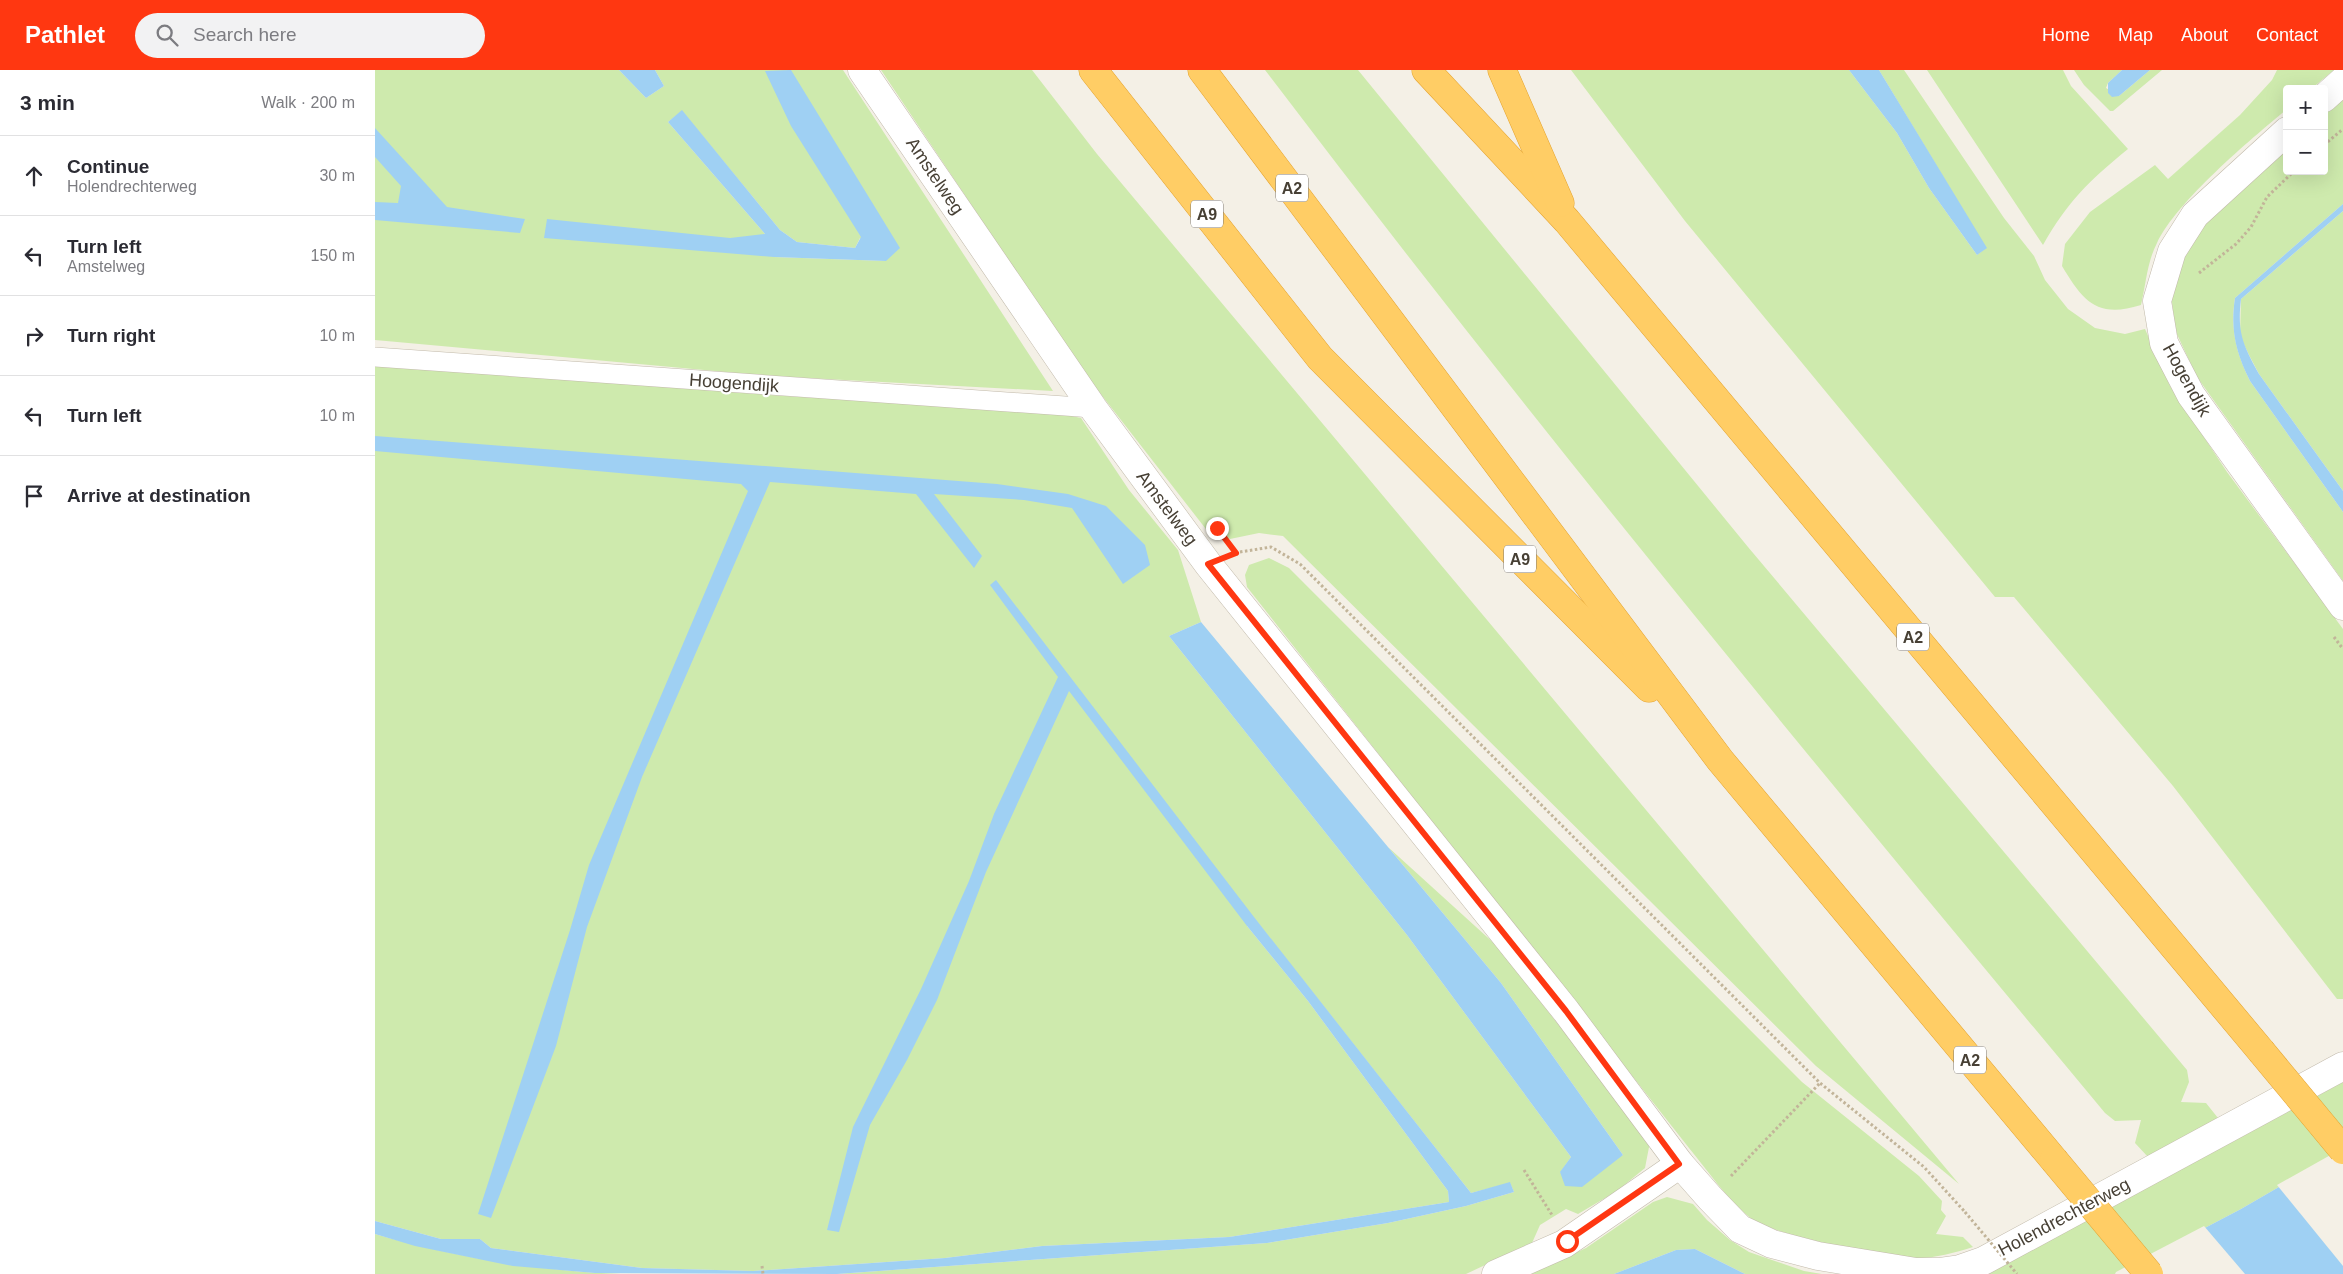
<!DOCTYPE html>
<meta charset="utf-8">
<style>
body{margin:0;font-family:Helvetica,sans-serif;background:#f2f2f3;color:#2b2b33}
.controls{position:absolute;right:15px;top:15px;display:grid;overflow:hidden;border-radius:5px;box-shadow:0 5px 20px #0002}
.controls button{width:45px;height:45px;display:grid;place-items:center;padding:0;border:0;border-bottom:1px solid #e1e1e2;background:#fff;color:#2b2b33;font:25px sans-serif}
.stop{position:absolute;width:15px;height:15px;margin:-11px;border:4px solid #ff3711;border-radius:50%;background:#fff}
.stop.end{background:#ff3711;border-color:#fff;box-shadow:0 1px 5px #0008}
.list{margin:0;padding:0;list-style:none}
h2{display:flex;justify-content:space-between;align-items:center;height:65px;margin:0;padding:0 20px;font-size:21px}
h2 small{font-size:16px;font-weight:400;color:#7c7c81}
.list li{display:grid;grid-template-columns:32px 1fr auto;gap:15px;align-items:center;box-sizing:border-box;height:80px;padding:0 20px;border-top:1px solid #e1e1e2}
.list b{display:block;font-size:19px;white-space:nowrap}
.list p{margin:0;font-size:16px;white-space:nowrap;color:#7c7c81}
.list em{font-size:16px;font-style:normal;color:#7c7c81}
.icon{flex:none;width:28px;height:28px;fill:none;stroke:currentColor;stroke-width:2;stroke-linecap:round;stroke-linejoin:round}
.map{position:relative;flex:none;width:1968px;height:1204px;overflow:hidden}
header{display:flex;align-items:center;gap:30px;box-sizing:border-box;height:70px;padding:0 25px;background:#ff3711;color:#fff}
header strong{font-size:24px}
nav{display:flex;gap:28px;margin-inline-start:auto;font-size:18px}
.search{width:350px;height:45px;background:#f2f2f3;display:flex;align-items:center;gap:12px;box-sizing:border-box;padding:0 18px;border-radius:28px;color:#7c7c81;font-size:19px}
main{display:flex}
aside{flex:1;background:#fff}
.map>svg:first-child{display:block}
.green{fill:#ceeaad;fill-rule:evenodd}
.water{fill:#9fd0f3}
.pier{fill:#f4f0e6}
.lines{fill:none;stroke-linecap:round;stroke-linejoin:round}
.service-casing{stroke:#c2baab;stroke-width:20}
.minor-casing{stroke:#c2baab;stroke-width:29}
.motorway-casing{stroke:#e4a330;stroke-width:29}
.path{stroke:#c2b499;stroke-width:3;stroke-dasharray:2.5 2.5;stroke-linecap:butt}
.service{stroke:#fff;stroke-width:19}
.minor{stroke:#fff;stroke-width:28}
.motorway{stroke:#ffcd65;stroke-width:28}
.motorway-bridge-casing{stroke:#e4a330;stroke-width:29;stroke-linecap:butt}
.path-bridge{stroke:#c2b499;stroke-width:3;stroke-dasharray:2.5 2.5;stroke-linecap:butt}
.motorway-bridge{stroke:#ffcd65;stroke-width:28}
.route{stroke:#ff3711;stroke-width:6}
.labels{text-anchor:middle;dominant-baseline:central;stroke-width:4.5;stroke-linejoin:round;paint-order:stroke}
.shield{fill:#fff;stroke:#7e7972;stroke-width:1}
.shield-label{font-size:16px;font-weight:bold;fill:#474035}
.street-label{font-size:18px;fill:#474035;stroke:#fff}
</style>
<header>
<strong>Pathlet</strong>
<div class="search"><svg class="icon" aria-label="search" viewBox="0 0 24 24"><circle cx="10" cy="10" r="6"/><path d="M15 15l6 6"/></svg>Search here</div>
<nav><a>Home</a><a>Map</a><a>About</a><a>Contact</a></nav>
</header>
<main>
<aside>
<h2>3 min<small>Walk · 200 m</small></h2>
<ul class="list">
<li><svg class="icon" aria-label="ahead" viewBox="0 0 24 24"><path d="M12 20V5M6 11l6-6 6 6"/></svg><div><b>Continue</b><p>Holendrechterweg</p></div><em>30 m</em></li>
<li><svg class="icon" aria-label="left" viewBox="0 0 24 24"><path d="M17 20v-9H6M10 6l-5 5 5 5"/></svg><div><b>Turn left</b><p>Amstelweg</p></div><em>150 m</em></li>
<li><svg class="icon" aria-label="right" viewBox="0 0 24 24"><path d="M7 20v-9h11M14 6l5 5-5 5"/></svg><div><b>Turn right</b></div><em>10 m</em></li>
<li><svg class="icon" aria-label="left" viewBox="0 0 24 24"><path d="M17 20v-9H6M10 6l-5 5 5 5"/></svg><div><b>Turn left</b></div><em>10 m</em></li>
<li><svg class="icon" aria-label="arrive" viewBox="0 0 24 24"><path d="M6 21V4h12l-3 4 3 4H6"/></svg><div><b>Arrive at destination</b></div></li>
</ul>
</aside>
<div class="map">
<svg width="1968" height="1204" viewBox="0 0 1968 1204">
<rect width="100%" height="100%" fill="#f4f0e6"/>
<g class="green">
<path d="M 0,0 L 244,0 L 271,28 L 289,16 L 280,0 L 468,0 L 678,321 L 395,306 L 0,270 ZM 307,41 L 405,160 L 422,172 L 480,178 L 485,168 L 511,191 L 399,187 L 390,164 L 293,52 Z"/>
<polygon points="506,0 657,0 722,84 1584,1114 1441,996 908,466 884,463 855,469 834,463 707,300"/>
<path d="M 890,0 L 983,0 L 1373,477 L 1812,1000 L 1814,1012 L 1806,1032 L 1831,1033 L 1843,1048 L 1773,1087 L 1760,1073 L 1766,1050 L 1740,1051 L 1730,1043 C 1444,700 1160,356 890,0 Z"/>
<polygon points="1196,0 1474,0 1522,63 1554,118 1602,185 1611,178 1504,0 1529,0 1629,148 1659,186 1670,210 1693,239 1720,258 1750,264 1770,259 1795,316 1852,402 1968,559 1968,929 1962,929 1798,716 1639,527 1620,527 1310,151"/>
<path d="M 1552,0 L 1688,0 L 1696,16 L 1753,79 C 1714,111 1693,131 1668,175 Z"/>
<polygon points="1699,0 1747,0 1733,13 1731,18 1744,26 1775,0 1787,0 1738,41 1735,41 1709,15"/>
<path d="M 1902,0 L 1959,0 L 1936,19 L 1912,19 L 1912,39 C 1875,70 1802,131 1782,173 C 1772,192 1771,214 1766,235 C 1722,249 1708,231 1687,196 L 1690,174 L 1715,142 L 1780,95 L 1793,109 L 1865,45 L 1897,10 Z"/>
<path d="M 1968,26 L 1968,134 L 1860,228 C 1855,259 1861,283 1875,311 L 1968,442 L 1968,511 L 1822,307 L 1800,260 L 1797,232 L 1798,207 L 1822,159 L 1912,73 L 1912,101 L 1949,101 L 1949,42 Z"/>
<polygon points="1968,141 1968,421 1884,304 1874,285 1865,266 1866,229"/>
<polygon points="0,295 394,325 678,342 706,348 754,420 803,480 826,552 794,566 1032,865 1196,1087 1185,1103 1248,1085 1126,913 1013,777 1122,876 1275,1072 1270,1098 1242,1121 1203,1144 1191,1139 1165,1155 1157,1173 1091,1204 462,1204 892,1173 1013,1153 1091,1136 1139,1122 1135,1113 1096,1123 879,848 872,856 933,931 1073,1121 1074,1132 854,1167 667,1176 570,1188 378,1201 267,1198 116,1178 105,1169 66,1169 0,1151"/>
<path d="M 894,488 L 914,498 L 1427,1012 L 1544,1106 L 1567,1131 L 1566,1140 L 1571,1146 L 1561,1164 L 1588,1167 L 1598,1177 C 1579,1183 1561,1188 1542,1188 C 1516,1189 1397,1164 1378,1150 C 1353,1131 1334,1102 1314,1078 L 872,517 L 870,505 L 874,495 Z"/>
<polygon points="1968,1012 1968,1080 1866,1139 1742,1204 1613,1204"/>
<polygon points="1292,1127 1318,1134 1332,1150 1355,1170 1374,1182 1429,1201 1447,1204 1370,1204 1320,1179 1301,1180 1239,1204 1155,1204 1211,1178 1278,1132"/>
<path d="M 0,1164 C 80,1187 162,1201 246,1204 L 0,1204 Z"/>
</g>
<g class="water">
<polygon points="244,0 280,0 289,16 271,28"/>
<polygon points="416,0 525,178 511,191 399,187 169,168 172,149 355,168 390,164 293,52 307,40 405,160 422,172 480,178 486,167 416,56 390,1"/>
<polygon points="1474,0 1504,0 1612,178 1602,185 1554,118 1522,63"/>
<polygon points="1747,0 1775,0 1744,26 1737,27 1733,23 1733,13"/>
<polygon points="0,58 72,137 150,149 145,163 0,150 0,132 23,133 26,116 0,87"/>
<path d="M 1968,134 L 1968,141 L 1866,229 C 1862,263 1868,275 1884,304 L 1968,421 L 1968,442 L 1875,311 C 1861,283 1855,260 1860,228 Z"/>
<polygon points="0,366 622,414 693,424 731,436 770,475 775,495 748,514 697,438 649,430 559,424 607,486 599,498 541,424 395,412 267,707 212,857 181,976 116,1148 103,1144 195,860 214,795 373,421 366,414 0,381"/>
<polygon points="621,510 879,847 1096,1123 1135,1112 1139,1122 1091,1136 1013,1153 892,1173 462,1204 220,1203 138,1196 40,1176 0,1164 0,1151 66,1169 105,1169 116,1178 267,1198 378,1201 570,1188 667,1176 854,1167 1074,1132 1073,1121 933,931 872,856 694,621 611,802 562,930 532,990 495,1055 464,1162 452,1160 478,1057 546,919 594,811 619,744 683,607 615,515"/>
<polygon points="826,552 1126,913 1248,1085 1207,1117 1190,1116 1185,1102 1196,1087 1032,865 794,566"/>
<polygon points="1968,1080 1968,1204 1742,1204 1866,1139"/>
<polygon points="1320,1179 1370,1204 1239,1204 1301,1180"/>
</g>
<g class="pier">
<polygon points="1968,1078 1968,1196 1902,1115"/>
<polygon points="1829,1156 1870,1204 1740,1204 1741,1202"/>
</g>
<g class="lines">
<defs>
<polyline id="service" points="0,287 718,338"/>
<g id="minor">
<polyline points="487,0 718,338 833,494 1191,941 1305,1094 1335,1128 1365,1159 1397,1174 1443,1186 1541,1202 1564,1202 1585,1199 1608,1191 1968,996"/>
<polyline points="1949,28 1968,11"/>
<polyline points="1912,61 1820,145 1797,181 1782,231 1789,273 1816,325 1968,536"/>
<polyline points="1121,1204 1189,1174 1305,1094"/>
</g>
<g id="motorway">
<polyline points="718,0 945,288 1274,618"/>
<polyline points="827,0 1345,690 1679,1090"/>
<polyline points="1051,0 1192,151 1886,981"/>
<polyline points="1127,0 1185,133"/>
</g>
</defs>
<use href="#service" class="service-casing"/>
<use href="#minor" class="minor-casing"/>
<use href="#motorway" class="motorway-casing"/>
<g class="path">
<polyline points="1949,75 1968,59"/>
<polyline points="1824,203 1861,174 1876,157 1892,127 1916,104"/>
<polyline points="865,482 896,477 925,494 1445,1013 1549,1097 1590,1142"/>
<polyline points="1959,567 1968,579"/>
<polyline points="1149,1100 1177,1145"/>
<polyline points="1356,1106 1445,1013"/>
<polyline points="387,1196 388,1204"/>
</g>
<use href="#service" class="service"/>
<use href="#minor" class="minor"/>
<use href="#motorway" class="motorway"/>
<defs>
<g id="motorway-bridge">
<polyline points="1886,981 1968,1080"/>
<polyline points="1679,1090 1774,1204"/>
</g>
</defs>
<use href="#motorway-bridge" class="motorway-bridge-casing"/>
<polyline class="path-bridge" points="1590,1142 1642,1204"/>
<use href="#motorway-bridge" class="motorway-bridge"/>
</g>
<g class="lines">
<polyline class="route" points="842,458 861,483 833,494 1191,941 1304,1094 1192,1171"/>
</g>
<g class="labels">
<g class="shield">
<rect x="901" y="104.5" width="32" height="27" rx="4"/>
<rect x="816" y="130.5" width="32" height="27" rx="4"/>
<rect x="1129" y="475.5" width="32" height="27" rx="4"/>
<rect x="1522" y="553.5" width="32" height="27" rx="4"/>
<rect x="1579" y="976.5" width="32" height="27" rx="4"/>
</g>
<g class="shield-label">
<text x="917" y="118">A2</text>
<text x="832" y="144">A9</text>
<text x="1145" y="489">A9</text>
<text x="1538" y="567">A2</text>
<text x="1595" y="990">A2</text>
</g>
<g class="street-label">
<text transform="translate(560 106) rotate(56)">Amstelweg</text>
<text transform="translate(1812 310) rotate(61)">Hogendijk</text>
<text transform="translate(359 313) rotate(4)">Hoogendijk</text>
<text transform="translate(792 438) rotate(53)">Amstelweg</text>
<text transform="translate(1689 1147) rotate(-28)">Holendrechterweg</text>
</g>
</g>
</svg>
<div class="controls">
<button>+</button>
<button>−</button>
</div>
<div class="stop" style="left:1192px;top:1171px"></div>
<div class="stop end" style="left:842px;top:458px"></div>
</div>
</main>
